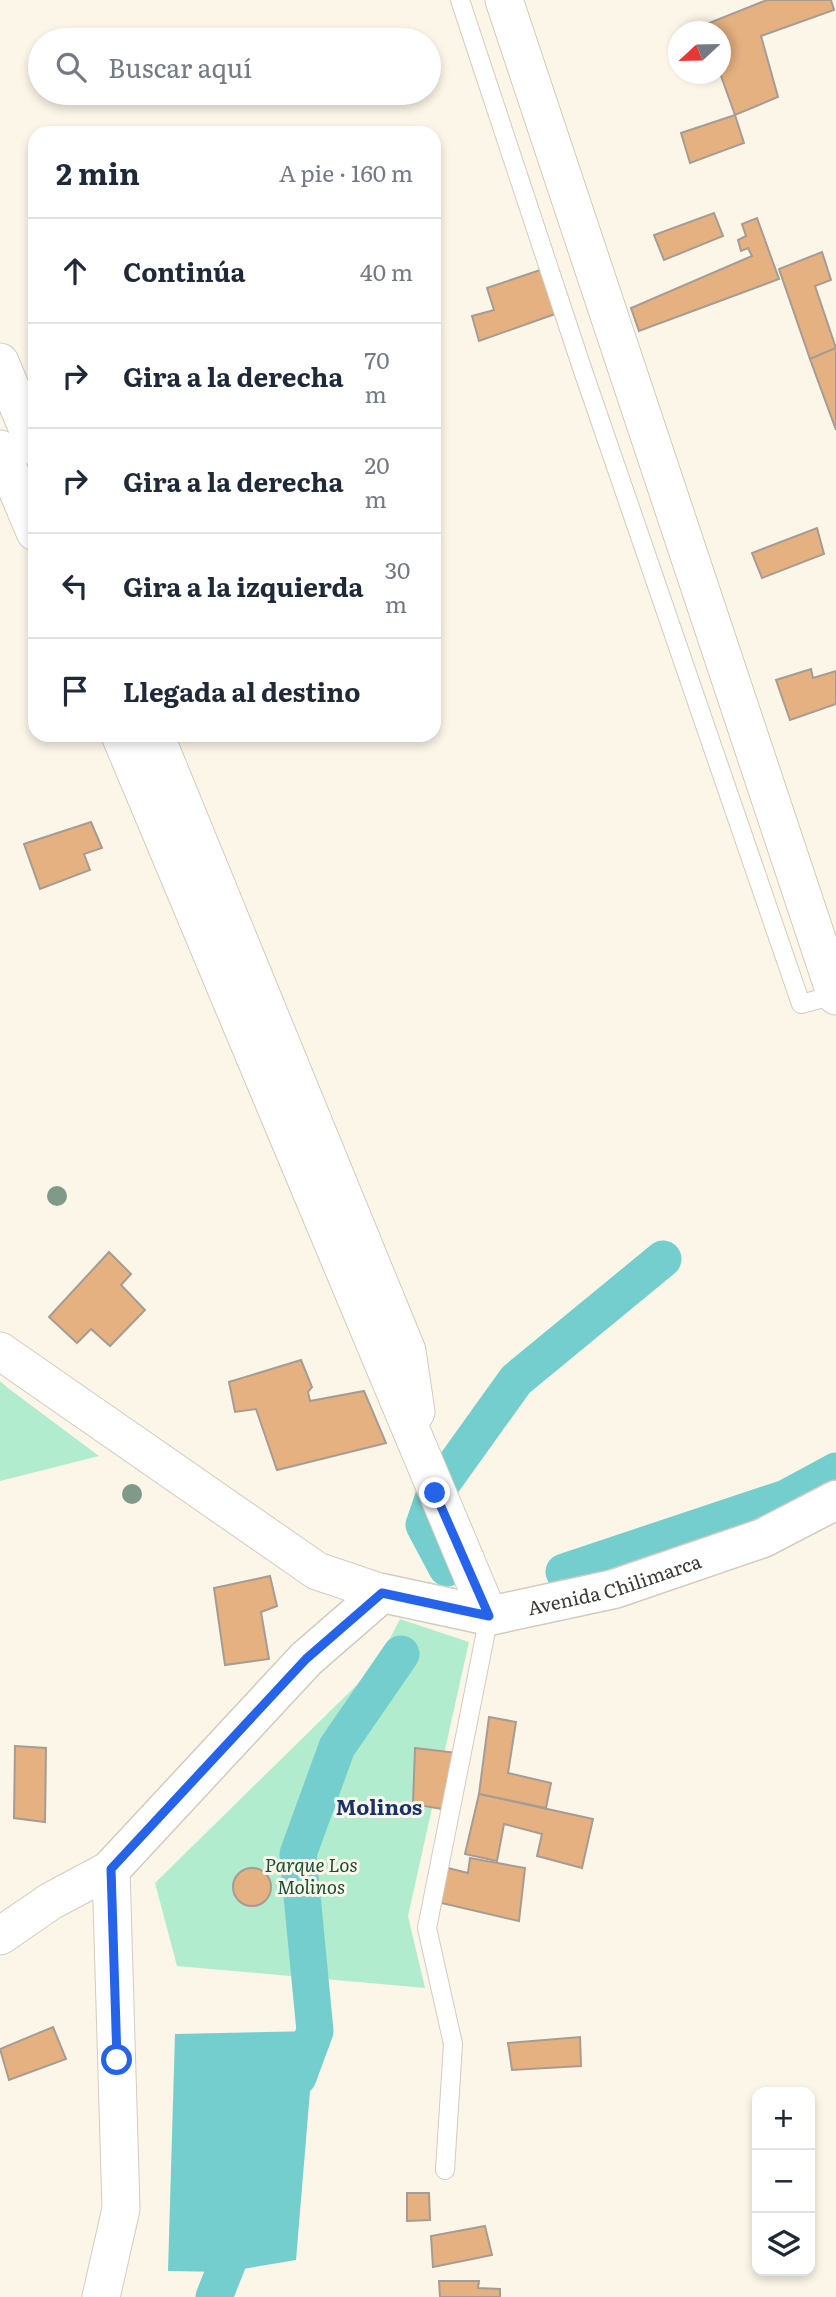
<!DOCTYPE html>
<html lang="es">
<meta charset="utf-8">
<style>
body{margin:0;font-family:Literata,serif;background:#f6f6f7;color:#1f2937}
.controls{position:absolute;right:21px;bottom:21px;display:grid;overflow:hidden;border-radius:14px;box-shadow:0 4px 10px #0003}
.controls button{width:63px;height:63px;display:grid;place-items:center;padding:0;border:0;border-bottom:2px solid #e0e1e3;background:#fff;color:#1f2937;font:35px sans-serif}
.compass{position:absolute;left:668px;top:21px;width:63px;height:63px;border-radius:50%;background:#fff;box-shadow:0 4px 10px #0003;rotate:248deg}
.stop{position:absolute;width:21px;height:21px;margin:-16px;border:5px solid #2563eb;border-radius:50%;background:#fff}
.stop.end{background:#2563eb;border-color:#fff;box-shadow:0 2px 7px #0008}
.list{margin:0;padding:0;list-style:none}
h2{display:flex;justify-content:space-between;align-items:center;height:91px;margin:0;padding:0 28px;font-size:30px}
h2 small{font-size:23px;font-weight:400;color:#747a83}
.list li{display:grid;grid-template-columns:46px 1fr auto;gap:21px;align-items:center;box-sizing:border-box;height:105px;padding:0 28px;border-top:2px solid #e0e1e3}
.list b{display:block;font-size:26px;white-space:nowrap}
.list em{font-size:23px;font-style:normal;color:#747a83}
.icon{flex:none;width:38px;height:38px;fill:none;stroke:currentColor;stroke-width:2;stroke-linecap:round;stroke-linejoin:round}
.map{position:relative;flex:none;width:836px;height:2297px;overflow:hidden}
.search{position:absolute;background:#fff;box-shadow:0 4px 10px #0003;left:28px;top:28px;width:413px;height:77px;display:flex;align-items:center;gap:18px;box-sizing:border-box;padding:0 24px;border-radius:38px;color:#747a83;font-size:26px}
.panel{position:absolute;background:#fff;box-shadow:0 4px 10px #0003;left:28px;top:126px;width:413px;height:616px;border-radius:21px}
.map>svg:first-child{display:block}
.green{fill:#b2eccf}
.water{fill:#73cecd}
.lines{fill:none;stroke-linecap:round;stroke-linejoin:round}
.canal{stroke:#73cecd;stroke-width:37}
.building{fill:#e5b181;stroke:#a79c93;stroke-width:2}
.lane-casing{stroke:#d2ccbf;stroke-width:20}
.street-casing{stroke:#d2ccbf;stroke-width:39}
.secondary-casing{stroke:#d2ccbf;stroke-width:41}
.lane{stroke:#fff;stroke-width:18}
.street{stroke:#fff;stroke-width:37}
.secondary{stroke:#fff;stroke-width:38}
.tree{fill:#7f9a88}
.route{stroke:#2563eb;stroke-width:9}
.labels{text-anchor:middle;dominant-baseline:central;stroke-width:6;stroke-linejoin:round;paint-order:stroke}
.street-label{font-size:19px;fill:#3c3934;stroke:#fcf6e9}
.park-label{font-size:19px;font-style:italic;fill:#184f38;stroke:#fcf6e9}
.neighbourhood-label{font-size:21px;font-weight:bold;fill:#183369;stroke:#fcf6e9}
</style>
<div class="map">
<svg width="836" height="2297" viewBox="0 0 836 2297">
<rect width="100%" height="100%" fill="#fcf6e9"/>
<g class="green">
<polygon points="0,1381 8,1388 99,1456 0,1481"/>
<polygon points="400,1619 469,1642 408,1916 425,1988 177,1966 155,1883 375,1667"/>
</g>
<polygon class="water" points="315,2031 296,2260 225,2272 168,2271 175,2034"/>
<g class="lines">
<g class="canal">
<polyline points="447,1568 424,1525 435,1493 516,1380 663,1259"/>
<polyline points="564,1572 786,1498 836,1471"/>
<polyline points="298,2077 315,2031 298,1854 337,1747 401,1654"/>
<polyline points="214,2297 242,2227"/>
</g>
</g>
<g class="building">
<polygon points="767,0 831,0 834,10 761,36 778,97 735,115 720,73 720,32 706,32 704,25"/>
<polygon points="735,115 744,143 690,163 681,133"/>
<polygon points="714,213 723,236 664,260 654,235"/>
<polygon points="757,218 779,279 639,331 631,308 752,256 748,248 741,251 738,240 746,236 742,224"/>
<polygon points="822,252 831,280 815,286 836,348 810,359 779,269"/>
<polygon points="543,269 555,314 479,341 472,316 494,310 487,288"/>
<polygon points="836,348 836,430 810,359"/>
<polygon points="817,528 824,554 762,578 752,553"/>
<polygon points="811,669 813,678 836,671 836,704 790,720 776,680"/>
<polygon points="91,822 102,848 84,854 90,870 40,889 24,844"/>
<polygon points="109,1252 131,1274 121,1285 145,1310 110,1346 91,1329 77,1343 49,1317"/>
<polygon points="301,1360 312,1387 308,1392 310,1401 364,1391 386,1443 277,1470 256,1409 235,1412 229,1382"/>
<polygon points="270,1576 277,1606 261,1612 269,1659 225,1665 214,1588"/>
<polygon points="489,1717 516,1722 508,1773 551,1783 546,1808 479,1794"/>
<polygon points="15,1746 46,1748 45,1822 14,1818"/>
<polygon points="415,1748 458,1753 448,1810 413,1804"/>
<polygon points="479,1794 593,1819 582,1868 537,1856 542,1834 504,1824 497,1861 465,1854"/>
<polygon points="470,1858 525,1868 519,1921 433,1901 440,1866 468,1873"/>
<circle cx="252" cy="1887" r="19"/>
<polygon points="53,2027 66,2059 9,2080 0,2049"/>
<polygon points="580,2037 581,2066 512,2070 508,2043"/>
<polygon points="407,2193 429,2193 430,2220 407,2221"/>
<polygon points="485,2226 492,2255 433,2267 431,2236"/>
<polygon points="439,2281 479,2281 478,2288 500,2289 500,2297 440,2297"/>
</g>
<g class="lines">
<defs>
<g id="lane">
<polyline points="460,0 582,368 801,1004 835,995"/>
<polyline points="445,2170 453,2044 427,1928 489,1616"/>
</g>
<g id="street">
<polyline points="504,0 836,996"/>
<polyline points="0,362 35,447"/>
<polyline points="0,449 35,532"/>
<polyline points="120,735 489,1616"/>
<polyline points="155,735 407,1351 416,1412"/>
<polyline points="0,1351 317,1571 382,1593"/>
<polyline points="0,1936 51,1901 111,1869 121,2209 101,2297"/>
</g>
<g id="secondary">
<path id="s1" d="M 111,1869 L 306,1659 L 382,1593 L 489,1616 L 614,1589 L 763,1538 L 836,1500"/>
</g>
</defs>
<use href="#lane" class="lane-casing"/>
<use href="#street" class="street-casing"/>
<use href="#secondary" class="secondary-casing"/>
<use href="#lane" class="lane"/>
<use href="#street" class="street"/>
<use href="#secondary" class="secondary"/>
</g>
<g class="tree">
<circle cx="57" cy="1196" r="10"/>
<circle cx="132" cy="1494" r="10"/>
</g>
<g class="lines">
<polyline class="route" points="117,2060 111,1869 306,1659 382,1593 489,1616 435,1493"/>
</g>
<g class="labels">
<g class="street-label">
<text stroke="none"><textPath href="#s1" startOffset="626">Avenida Chilimarca</textPath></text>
</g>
<g class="park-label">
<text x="311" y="1864">Parque Los<tspan x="311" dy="22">Molinos</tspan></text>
</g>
<g class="neighbourhood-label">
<text x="379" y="1805">Molinos</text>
</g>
</g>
</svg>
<div class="controls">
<button>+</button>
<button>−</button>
<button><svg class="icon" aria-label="layers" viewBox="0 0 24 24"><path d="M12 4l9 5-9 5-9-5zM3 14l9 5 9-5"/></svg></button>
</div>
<svg class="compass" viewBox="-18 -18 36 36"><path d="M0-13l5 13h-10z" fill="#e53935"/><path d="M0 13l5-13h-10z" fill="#747a83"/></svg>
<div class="stop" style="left:117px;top:2060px"></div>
<div class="stop end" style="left:435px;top:1493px"></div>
<div class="search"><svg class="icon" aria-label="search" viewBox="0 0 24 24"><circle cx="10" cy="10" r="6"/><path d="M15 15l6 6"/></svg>Buscar aquí</div>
<section class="panel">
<h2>2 min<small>A pie · 160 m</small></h2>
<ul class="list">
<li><svg class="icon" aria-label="ahead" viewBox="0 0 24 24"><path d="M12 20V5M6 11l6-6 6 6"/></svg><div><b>Continúa</b></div><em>40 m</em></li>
<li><svg class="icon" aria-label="right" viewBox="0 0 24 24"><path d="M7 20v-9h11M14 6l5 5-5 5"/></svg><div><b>Gira a la derecha</b></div><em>70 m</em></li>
<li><svg class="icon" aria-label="right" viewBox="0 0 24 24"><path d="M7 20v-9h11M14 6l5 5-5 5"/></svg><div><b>Gira a la derecha</b></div><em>20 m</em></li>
<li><svg class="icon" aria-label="left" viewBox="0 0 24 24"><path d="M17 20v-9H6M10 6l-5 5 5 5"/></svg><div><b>Gira a la izquierda</b></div><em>30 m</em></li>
<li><svg class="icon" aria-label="arrive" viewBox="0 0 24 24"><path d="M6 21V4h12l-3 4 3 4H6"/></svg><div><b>Llegada al destino</b></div></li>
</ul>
</section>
</div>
